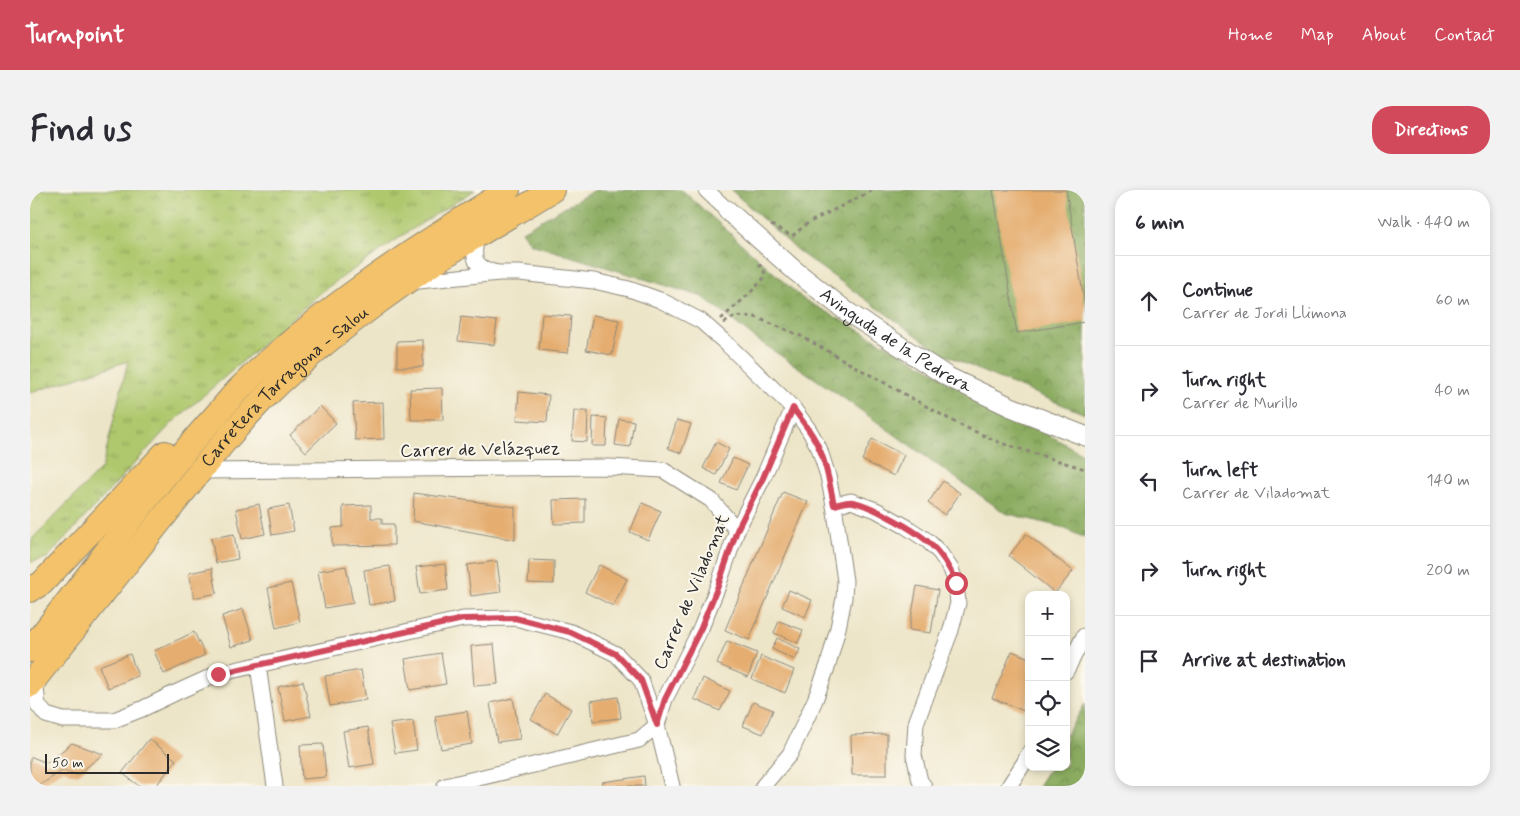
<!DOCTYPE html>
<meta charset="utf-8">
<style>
body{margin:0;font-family:Mynerve,sans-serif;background:#f2f2f3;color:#2b2b33}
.controls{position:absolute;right:15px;bottom:15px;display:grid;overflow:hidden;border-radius:10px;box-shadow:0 2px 8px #0003}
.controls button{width:45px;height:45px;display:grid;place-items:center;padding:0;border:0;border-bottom:1px solid #e1e1e2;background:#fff;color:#2b2b33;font:25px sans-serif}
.scale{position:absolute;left:15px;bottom:12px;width:124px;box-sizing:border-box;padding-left:5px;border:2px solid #2b2b2b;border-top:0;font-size:14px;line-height:18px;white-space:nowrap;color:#2b2b2b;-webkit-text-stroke:4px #fbf7ec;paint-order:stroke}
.stop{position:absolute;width:15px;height:15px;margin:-11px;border:4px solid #d1495b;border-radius:50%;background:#fff}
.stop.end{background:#d1495b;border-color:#fff;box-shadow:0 1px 5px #0008}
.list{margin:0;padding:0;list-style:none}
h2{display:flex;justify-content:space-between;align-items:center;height:65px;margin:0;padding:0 20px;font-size:21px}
h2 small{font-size:16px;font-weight:400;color:#7c7c81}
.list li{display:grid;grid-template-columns:32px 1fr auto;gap:15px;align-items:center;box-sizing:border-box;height:90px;padding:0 20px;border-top:1px solid #e1e1e2}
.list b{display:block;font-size:19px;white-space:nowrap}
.list p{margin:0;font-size:16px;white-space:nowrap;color:#7c7c81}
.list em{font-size:16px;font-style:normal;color:#7c7c81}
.icon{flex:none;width:28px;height:28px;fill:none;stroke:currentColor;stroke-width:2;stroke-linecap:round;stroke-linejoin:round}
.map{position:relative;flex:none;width:1055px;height:596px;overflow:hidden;border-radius:20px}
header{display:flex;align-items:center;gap:30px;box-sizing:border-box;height:70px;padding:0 25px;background:#d1495b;color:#fff}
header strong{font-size:24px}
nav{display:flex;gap:28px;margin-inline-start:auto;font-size:18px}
.intro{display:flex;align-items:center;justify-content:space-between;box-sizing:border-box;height:120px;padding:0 30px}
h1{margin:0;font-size:35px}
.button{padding:12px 22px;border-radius:20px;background:#d1495b;color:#fff;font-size:18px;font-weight:700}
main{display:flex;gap:30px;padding:0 30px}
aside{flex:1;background:#fff;border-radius:20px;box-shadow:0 2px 8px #0003}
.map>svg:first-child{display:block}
.grass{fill:url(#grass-tufts);stroke:#6d7a4c}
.forest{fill:url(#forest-crowns);stroke:#5b6c46}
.building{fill:#e5ad70}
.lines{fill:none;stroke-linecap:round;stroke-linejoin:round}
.minor-casing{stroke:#8c887a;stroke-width:17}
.tertiary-casing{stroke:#8c887a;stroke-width:21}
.primary-casing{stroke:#8c887a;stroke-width:26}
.trunk-casing{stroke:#8c887a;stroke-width:26}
.path{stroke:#8c887a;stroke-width:3;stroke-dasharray:4 4;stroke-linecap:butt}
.minor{stroke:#fff;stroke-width:15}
.tertiary{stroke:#fff;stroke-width:19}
.primary{stroke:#f3c26a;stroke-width:24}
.trunk{stroke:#f3c26a;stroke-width:24}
.route{stroke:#d1495b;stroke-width:6}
.labels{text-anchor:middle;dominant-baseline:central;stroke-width:4;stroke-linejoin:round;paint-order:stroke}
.street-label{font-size:18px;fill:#2b2b2b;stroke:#fbf7ec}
</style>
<header>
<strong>Turnpoint</strong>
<nav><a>Home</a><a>Map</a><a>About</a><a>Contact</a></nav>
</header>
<div class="intro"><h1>Find us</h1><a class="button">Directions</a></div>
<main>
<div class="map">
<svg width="1055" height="596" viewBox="0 0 1055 596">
<defs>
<pattern id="grass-tufts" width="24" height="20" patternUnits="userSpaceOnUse" patternTransform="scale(1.25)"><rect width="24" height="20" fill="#afc86d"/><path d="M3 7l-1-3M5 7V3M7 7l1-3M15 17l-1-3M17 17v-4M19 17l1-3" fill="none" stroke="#8fa35a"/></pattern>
<pattern id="forest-crowns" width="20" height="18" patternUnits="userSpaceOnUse" patternTransform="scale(1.25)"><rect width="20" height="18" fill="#8bac60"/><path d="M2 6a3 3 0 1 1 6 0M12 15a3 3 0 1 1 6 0" fill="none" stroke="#728c4f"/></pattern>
</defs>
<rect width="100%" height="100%" fill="#fbf7ec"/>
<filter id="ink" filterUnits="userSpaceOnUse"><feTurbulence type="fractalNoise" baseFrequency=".02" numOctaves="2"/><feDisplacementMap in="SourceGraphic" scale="10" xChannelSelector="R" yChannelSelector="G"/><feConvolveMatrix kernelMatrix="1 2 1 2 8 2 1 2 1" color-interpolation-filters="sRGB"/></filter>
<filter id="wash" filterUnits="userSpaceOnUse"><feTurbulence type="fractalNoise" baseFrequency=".0096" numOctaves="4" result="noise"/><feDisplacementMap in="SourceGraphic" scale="20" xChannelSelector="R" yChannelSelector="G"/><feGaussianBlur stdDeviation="1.12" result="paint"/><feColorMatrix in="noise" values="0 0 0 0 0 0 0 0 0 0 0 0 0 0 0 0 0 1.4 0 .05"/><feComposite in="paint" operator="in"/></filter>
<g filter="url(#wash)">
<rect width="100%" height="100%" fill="#ede5c8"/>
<polygon class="grass" points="0,0 445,0 376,43 295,99 141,234 17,368 0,372 0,358 3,348 72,278 98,171 0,203"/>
<g class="forest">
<polygon points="565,0 652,0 773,109 1055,265 1055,348 1031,337 975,323 805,202 726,149 673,107 501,54 492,41"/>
<polygon points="701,0 1055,0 1055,224 951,181 910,162 769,62"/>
<polygon points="1055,514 1055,596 1008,596 1020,577 1036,577 1036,545"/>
</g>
<g id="blocks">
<g class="building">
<polygon points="963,0 1036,0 1055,116 1055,132 987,143"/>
<polygon points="512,124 541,126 538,163 509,160"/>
<polygon points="563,125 589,130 582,165 556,160"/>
<polygon points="431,127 467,131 464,155 428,151"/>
<polygon points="393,150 393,177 367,177 367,151"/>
<polygon points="412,198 413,230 381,230 380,199"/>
<polygon points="489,202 519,205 517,232 487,230"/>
<polygon points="353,212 354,249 325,250 323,213"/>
<polygon points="290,216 306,233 276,262 260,245"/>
<polygon points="544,221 558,221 557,252 542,251"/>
<polygon points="563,227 577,228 576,256 562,256"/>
<polygon points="589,229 604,231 600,257 585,255"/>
<polygon points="647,230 661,234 651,263 638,258"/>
<polygon points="842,249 874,265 864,286 832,270"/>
<polygon points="686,252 699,259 686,285 673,278"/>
<polygon points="703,268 718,275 706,300 691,293"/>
<polygon points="913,291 930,303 915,325 898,313"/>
<polygon points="753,302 778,312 719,450 695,440"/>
<polygon points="384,303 485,317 485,350 383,331"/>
<polygon points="555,309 555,333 524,334 523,310"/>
<polygon points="612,313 631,321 618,350 600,342"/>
<polygon points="229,314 235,344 212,349 206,319"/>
<polygon points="259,315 264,341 242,345 238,319"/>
<polygon points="341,315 341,328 352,328 352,334 364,334 364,355 302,356 302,338 313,337 313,316"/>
<polygon points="204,344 208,369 186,373 181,348"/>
<polygon points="996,344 1043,381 1025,403 979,366"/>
<polygon points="499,370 524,371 524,394 498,393"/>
<polygon points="467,371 471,402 441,406 437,375"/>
<polygon points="415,374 418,400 390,404 386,377"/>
<polygon points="569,375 597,389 583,416 555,402"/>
<polygon points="316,376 323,413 295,418 288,381"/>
<polygon points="360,376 365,411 339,415 334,380"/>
<polygon points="182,378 187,403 164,408 159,383"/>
<polygon points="261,393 270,432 246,438 238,398"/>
<polygon points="887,396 908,400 901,443 879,440"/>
<polygon points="759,400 782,410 775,427 752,417"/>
<polygon points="213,419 223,450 201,457 192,426"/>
<polygon points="749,431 773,440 768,453 744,443"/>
<polygon points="164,442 175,465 134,484 124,461"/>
<polygon points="747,448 770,459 765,470 742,459"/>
<polygon points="697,451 727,463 718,487 687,474"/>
<polygon points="464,454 468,494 444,496 441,456"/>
<polygon points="982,461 999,468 999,509 994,521 962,508"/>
<polygon points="411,463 416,494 380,500 375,469"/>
<polygon points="100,464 108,486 78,498 69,476"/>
<polygon points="731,466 764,480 755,503 722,489"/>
<polygon points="331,480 336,510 300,516 295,486"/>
<polygon points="673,488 700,501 690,521 664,509"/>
<polygon points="273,491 281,526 255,531 248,497"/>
<polygon points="515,504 541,519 527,544 501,529"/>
<polygon points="588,507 591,528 563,531 561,511"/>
<polygon points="483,508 490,549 467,552 460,513"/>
<polygon points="723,512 743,520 733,544 713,536"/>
<polygon points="437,521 442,554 411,559 405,526"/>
<polygon points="383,531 387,560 365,563 360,534"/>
<polygon points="338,537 344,574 319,578 313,541"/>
<polygon points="857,544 857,585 822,585 821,545"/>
<polygon points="119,549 146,570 126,596 109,596 92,583"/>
<polygon points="42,553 73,564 47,585 33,580 9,596 0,596 0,569 2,567 17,573"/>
<polygon points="293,554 296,587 272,589 270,555"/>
<polygon points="614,586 615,596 573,596 572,592"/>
</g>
</g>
</g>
<g filter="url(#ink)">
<use href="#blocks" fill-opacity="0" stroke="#8c887a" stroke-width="1"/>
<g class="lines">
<defs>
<g id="minor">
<polyline points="676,0 697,20"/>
<path d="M 447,46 C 442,69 443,77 467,83"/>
<polyline points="379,92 469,83 489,83 564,91 599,99 630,110 671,131 698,155 763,218 779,240 789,258 798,286 804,315 815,391 814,408 808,438 798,475 785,510 760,564 733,596"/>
<polyline points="170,281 579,277 633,280 681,310 707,340"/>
<polyline points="804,315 821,311 846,320 875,336 898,351 910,363 921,379 926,393 928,413 921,440 886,533 884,565 890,591 894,596"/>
<polyline points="228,475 245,596"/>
<polyline points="1036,481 1054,446"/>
<polyline points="11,485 6,498 8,515 16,525 33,530 84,530 112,519 145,503 187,484 433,429 485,428 541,442 586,464 611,490 627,535 642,596"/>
<polyline points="415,596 609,550 627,535 635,509 671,438 688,396 707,340 733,288 763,218"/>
<polyline points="979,596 994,573 999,563"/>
</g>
<g id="tertiary">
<path id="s1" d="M 697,20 L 764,80 L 816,121 L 918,187 L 981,217 L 1055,246"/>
</g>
<g id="primary">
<polyline points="0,460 63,379"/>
<polyline points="0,495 170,281"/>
</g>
<g id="trunk">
<path id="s2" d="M 170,281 C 190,256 211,232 233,209 C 284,158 343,114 402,74 C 441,48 482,25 522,0"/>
<path d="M 63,379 C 101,330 137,280 178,234 C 188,223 198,211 208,200 C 287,121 384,59 478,0"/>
<polyline points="0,400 12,393 135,263"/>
</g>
</defs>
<use href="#minor" class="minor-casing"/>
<use href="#tertiary" class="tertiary-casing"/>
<use href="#primary" class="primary-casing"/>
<use href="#trunk" class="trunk-casing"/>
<g class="path">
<polyline points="741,35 762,46 778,33 843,0"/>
<polyline points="691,129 719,104 735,87 734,80 728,73"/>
<polyline points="694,133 704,127 714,126 725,127 769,145 928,234 971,253 1055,279"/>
</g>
<use href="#minor" class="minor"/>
<use href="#tertiary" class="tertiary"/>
<use href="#primary" class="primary"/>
<use href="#trunk" class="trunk"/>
</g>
</g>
<g class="lines" filter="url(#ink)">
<path class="route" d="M 188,484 L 433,429 L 485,428 L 540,442 L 586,464 L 611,490 L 627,535 L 635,509 L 671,438 L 688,396 L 707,340 L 733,288 L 763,218 C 772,231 783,243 789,258 C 797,275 800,296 804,315 C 810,314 817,311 823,312 C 835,314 848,321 859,327 C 891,344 912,357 926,393"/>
</g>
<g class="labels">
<g class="street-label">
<text stroke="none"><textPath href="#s1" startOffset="214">Avinguda de la Pedrera</textPath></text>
<text stroke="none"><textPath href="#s2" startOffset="120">Carretera Tarragona - Salou</textPath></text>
<text transform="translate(450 260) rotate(-1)">Carrer de Velázquez</text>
<text transform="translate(662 402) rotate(-67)">Carrer de Viladomat</text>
</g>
</g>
</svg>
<div class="controls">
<button>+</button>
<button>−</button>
<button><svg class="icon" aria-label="locate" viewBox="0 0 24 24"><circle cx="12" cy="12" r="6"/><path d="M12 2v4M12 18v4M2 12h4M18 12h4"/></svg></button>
<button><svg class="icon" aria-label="layers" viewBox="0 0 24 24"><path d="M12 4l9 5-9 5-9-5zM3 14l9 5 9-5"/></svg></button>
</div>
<div class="scale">50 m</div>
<div class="stop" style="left:926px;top:393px"></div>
<div class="stop end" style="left:188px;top:484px"></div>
</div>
<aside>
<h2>6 min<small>Walk · 440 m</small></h2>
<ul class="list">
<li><svg class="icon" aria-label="ahead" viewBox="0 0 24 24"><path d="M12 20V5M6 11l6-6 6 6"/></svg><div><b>Continue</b><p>Carrer de Jordi Llimona</p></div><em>60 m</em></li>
<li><svg class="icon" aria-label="right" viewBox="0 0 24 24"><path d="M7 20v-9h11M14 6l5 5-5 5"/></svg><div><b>Turn right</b><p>Carrer de Murillo</p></div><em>40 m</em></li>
<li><svg class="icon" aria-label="left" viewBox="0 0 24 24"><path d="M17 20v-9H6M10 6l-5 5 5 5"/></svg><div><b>Turn left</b><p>Carrer de Viladomat</p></div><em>140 m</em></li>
<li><svg class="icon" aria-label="right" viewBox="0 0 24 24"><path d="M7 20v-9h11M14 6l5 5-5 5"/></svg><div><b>Turn right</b></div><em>200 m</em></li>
<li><svg class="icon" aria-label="arrive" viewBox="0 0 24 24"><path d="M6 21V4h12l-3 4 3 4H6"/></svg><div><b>Arrive at destination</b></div></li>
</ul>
</aside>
</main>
